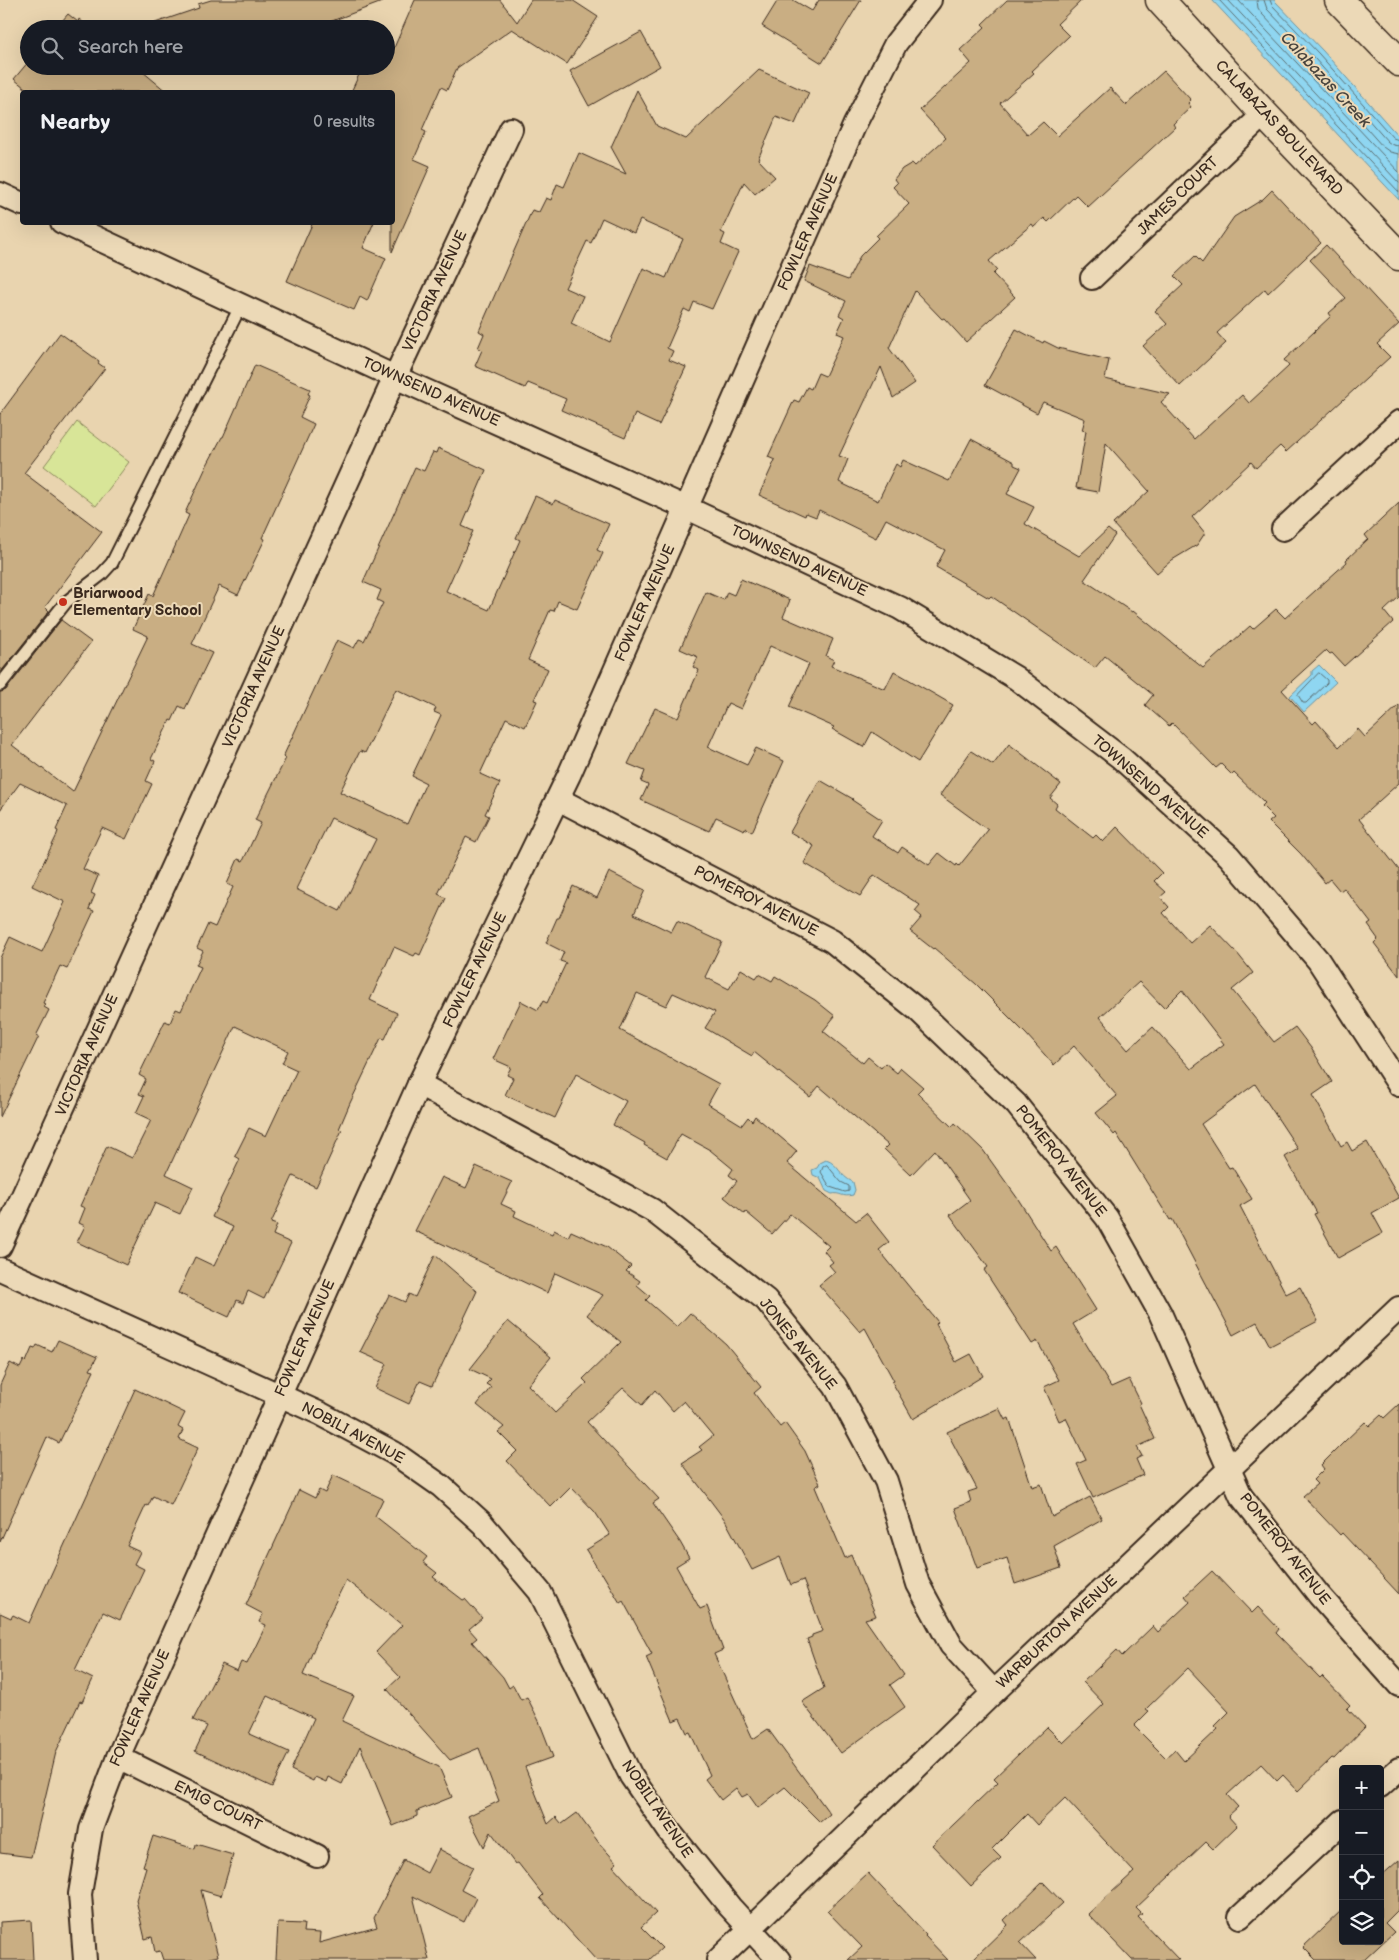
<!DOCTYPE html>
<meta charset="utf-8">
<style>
body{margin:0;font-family:"Balsamiq Sans",sans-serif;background:#20242c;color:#f1f3f6}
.controls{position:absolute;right:15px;bottom:15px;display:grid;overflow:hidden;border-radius:5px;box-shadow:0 5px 20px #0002}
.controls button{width:45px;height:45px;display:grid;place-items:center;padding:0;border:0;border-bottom:1px solid #363941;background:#171b24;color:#f1f3f6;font:25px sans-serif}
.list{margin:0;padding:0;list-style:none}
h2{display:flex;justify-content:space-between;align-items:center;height:65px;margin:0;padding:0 20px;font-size:21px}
h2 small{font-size:16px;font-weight:400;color:#9ea1a6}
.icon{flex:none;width:28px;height:28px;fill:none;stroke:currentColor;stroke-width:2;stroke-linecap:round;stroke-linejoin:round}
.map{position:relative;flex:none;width:1399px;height:1960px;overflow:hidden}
.search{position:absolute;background:#171b24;box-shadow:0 5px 20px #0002;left:20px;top:20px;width:375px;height:55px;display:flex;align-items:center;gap:12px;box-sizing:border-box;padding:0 18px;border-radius:28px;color:#9ea1a6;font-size:19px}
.panel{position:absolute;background:#171b24;box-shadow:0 5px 20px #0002;left:20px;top:90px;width:375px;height:135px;border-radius:5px}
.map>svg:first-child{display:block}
.green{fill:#d8e598;stroke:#8a885b}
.water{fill:#8fd6f1;stroke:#6d919d}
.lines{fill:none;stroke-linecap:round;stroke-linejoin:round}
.shore{stroke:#5d6f72;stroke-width:1}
.building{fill:#c9ae83;stroke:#3b2a1e;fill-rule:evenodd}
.lane-casing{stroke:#3b2a1e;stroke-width:15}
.street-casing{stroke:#3b2a1e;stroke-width:26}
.secondary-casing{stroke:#3b2a1e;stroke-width:31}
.lane{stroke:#ecd9b7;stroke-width:11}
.street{stroke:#ecd9b7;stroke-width:22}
.secondary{stroke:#ecd9b7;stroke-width:28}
.poi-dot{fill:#c8321e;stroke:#ecd9b7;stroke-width:2}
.labels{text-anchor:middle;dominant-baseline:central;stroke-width:4;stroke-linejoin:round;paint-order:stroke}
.street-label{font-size:15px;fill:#3b2a1e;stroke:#ecd9b7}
.poi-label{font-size:15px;font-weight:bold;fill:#3b2a1e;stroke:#ecd9b7;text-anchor:start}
.water-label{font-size:16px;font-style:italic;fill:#48443e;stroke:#ecd9b7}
</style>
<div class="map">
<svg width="1399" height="1960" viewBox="0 0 1399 1960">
<rect width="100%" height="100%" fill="#e9d4af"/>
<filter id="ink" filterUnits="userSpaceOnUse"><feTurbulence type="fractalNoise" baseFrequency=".02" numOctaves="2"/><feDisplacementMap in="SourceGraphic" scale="10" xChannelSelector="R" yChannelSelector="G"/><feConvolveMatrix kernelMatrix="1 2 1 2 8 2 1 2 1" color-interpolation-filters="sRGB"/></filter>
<g filter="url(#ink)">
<polygon class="green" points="77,422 129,462 96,506 44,466"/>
<g class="water">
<polygon points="1212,0 1274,0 1323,51 1399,137 1399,200"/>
<polygon points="1319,665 1336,682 1304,712 1290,696 1312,675 1312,671"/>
<path d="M 826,1160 C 839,1164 839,1176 853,1182 L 855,1190 L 853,1195 C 842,1198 840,1192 832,1194 L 826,1191 L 820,1178 L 813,1175 L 812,1170 L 817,1168 L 820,1163 Z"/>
</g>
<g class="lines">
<g class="shore">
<polyline points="1219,0 1399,192"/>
<polyline points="1228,0 1399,183"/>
<polyline points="1238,0 1399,172"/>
<polyline points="1257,0 1258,8 1262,14 1309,64 1383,147 1390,152 1399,154"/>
<polyline points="1264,0 1267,9 1315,59 1388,142 1393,145 1399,146"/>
<polyline points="1270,0 1272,5 1319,54 1393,138 1399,140"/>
<polygon points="1319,673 1327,680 1327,683 1306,703 1303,703 1298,695"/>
<polygon points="827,1165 841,1182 849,1186 849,1191 845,1192 830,1187 821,1172 823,1167"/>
</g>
</g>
<g class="building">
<polygon points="211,0 382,0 382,2 324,24 326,29 150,29 149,25 199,8 198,4"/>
<polygon points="415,0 500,0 517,22 531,0 572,0 598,17 567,64 512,29 457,68 447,90 441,87 422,130 426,132 414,159 430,166 392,252 392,92 351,92 363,66 386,66"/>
<polygon points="778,0 793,0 812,11 819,0 861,0 822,63 762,26"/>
<polygon points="1007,0 1082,0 1057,24 1069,36 1032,71 1034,73 1000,103 1028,135 1043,122 1057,136 1110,88 1126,105 1164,71 1191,100 1188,103 1191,107 1173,124 1175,127 1088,207 1076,195 1048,222 1044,218 1034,227 1032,224 989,261 997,270 993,274 1015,297 966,342 944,318 942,319 915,291 889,348 915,383 893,398 881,367 839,456 848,459 839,482 878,501 896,464 900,467 903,460 949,481 971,439 1014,462 1014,465 1021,468 1007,494 1034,507 1025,524 1079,556 1108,529 1115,535 1084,580 1132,612 1133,611 1203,668 1250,626 1253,629 1276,609 1285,618 1347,562 1346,560 1368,539 1365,535 1399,503 1399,597 1384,611 1393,622 1344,666 1332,653 1330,654 1326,650 1282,690 1313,724 1316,721 1339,747 1358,729 1365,737 1399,705 1399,783 1359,819 1399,870 1399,976 1374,943 1378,939 1368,925 1371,923 1344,888 1340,891 1330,879 1325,883 1301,854 1269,822 1274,818 1262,806 1265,803 1234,773 1232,775 1221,764 1216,768 1172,723 1169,726 1145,705 1153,695 1105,656 1095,668 991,596 989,598 936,567 945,550 886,519 876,538 819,510 816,517 806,513 805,516 759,495 775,460 768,457 794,400 799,402 807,387 811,389 818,373 825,376 844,336 837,333 844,318 839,315 846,301 804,281 810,266 848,280 860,256 878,238 876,236 909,204 893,187 897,183 894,179 902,169 912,163 915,166 946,138 920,110 971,63 960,50 985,27 982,24"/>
<polygon points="68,14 78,22 79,19 91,29 55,29"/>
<polygon points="641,32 660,66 589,106 570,71"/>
<polygon points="29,61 29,66 136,66 167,92 30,92 14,79"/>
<path d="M 759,70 L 809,93 L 795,124 L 776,117 L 758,159 L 775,177 L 755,194 L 744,182 L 721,232 L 725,234 L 721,244 L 738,252 L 712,309 L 694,302 L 690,312 L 684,309 L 667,348 L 673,351 L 669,360 L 686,367 L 659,425 L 635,414 L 625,438 L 561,410 L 566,399 L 528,383 L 525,388 L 475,366 L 482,350 L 478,348 L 484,334 L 479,331 L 532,210 L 539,212 L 546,198 L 551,200 L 557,184 L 564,187 L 579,153 L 626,174 L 611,147 L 637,90 L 657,126 L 686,139 ZM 602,218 L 634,233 L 640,220 L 683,239 L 666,278 L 643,268 L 610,342 L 571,323 L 583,296 L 565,288 L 587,241 L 591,243 Z"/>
<polygon points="1272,190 1321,243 1268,293 1265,289 1217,333 1226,343 1180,386 1143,346 1167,324 1155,311 1183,285 1174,276 1195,256 1202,263 1234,217 1263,199"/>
<polygon points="313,222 374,222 363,248 386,258 367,301 360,297 354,310 287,281"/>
<polygon points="1326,245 1399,324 1377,344 1390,357 1286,452 1280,446 1256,468 1251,462 1192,517 1205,533 1197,545 1172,560 1157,573 1113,524 1149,491 1106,443 1098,492 1076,488 1086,431 1082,430 1085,419 1043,402 1037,413 985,385 1016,329 1043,343 1044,341 1058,348 1109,360 1105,379 1170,394 1161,402 1194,439 1242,395 1249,403 1289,366 1284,360 1331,316 1329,313 1346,298 1310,260"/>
<polygon points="60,333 99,361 98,363 105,368 24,473 102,532 45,607 49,611 0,673 0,414"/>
<polygon points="255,365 310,389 308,394 310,395 300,417 314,424 262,538 265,539 238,595 219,586 192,644 212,653 185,709 179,706 172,721 170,720 151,759 155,761 146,781 152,784 126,839 102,828 83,869 98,876 91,893 95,895 89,909 94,911 67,969 60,966 43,1003 45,1004 44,1007 49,1010 36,1036 39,1036 0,1117 0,958 10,937 42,952 65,902 32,886 56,837 58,831 56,830 67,806 20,783 0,810 0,692 6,690 61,620 91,642 12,745 73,792 148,636 133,629 149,594 153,596 189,515 185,513 207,465 222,437 223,437"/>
<path d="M 438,448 L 486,470 L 462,526 L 473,531 L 446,591 L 489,610 L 520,540 L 516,538 L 535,496 L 553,504 L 555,500 L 609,524 L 597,550 L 603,553 L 577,609 L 558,601 L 554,611 L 550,610 L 528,660 L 548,669 L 534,700 L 537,701 L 525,727 L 506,718 L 480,774 L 500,783 L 485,814 L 489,816 L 476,842 L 466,837 L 438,894 L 446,898 L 420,955 L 416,953 L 414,956 L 394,947 L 370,1000 L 397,1013 L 385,1039 L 381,1038 L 350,1103 L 339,1129 L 342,1130 L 316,1187 L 293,1176 L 271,1223 L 277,1225 L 273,1235 L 291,1243 L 264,1299 L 248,1291 L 243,1303 L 237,1300 L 229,1317 L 178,1293 L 195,1257 L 214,1266 L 233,1227 L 212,1217 L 240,1159 L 235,1156 L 249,1128 L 266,1136 L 297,1070 L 282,1063 L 288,1051 L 235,1026 L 166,1174 L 193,1187 L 180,1214 L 155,1203 L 126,1265 L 77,1242 L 85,1226 L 79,1223 L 85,1208 L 80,1206 L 107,1146 L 132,1158 L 151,1120 L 136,1113 L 144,1096 L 139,1094 L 146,1079 L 139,1075 L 165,1021 L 170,1023 L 176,1009 L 181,1011 L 201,967 L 196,965 L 203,951 L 197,948 L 208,924 L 215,927 L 233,887 L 227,884 L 238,859 L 243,861 L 261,823 L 255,820 L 286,758 L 283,757 L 337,640 L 354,648 L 359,639 L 364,641 L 383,603 L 377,600 L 381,590 L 363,582 L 415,467 L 424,471 L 433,452 L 436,453 ZM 396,689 L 436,708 L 434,712 L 441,715 L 412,776 L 426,783 L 407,824 L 340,792 L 360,751 L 365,753 ZM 331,818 L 376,839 L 340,911 L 296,889 Z"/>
<polygon points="741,579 790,600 783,617 833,639 826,656 834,660 831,666 885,689 894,671 953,705 918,762 872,732 864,747 832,729 834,727 789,707 809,664 770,646 741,709 728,703 708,747 747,765 756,748 784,761 752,832 745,828 744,830 716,817 709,831 641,800 648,785 641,782 645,771 628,764 655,708 678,718 699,670 693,667 698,657 680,649 706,592 724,600 727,592 734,595"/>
<path d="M 1009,744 L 1061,784 L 1050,798 L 1057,804 L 1055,808 L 1093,838 L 1096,835 L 1103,842 L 1117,827 L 1162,873 L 1154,881 L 1166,892 L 1160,897 L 1169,907 L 1163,913 L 1190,943 L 1210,925 L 1237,953 L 1253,973 L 1232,990 L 1274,1042 L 1295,1027 L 1311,1048 L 1332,1082 L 1313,1095 L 1341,1146 L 1347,1142 L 1352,1151 L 1367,1142 L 1399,1198 L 1372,1213 L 1383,1233 L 1338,1258 L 1314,1214 L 1317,1213 L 1285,1157 L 1298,1149 L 1255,1084 L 1201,1124 L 1229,1168 L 1232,1167 L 1252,1199 L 1240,1206 L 1286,1294 L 1300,1287 L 1318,1321 L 1270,1346 L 1257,1322 L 1233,1335 L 1172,1219 L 1170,1220 L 1116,1133 L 1114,1135 L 1096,1113 L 1117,1096 L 1074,1046 L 1054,1065 L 1026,1034 L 976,984 L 934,948 L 933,949 L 910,931 L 922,917 L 915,911 L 920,905 L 874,875 L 860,896 L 804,863 L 814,846 L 790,832 L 820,780 L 853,799 L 852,800 L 882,820 L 872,836 L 898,853 L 902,847 L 929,865 L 939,853 L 956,866 L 957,864 L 959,866 L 988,830 L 940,795 L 971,751 L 993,765 ZM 1139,982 L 1164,1008 L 1182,990 L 1224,1044 L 1191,1069 L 1153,1027 L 1128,1050 L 1100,1017 Z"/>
<polygon points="609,872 645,890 634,914 671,932 677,921 722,942 705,977 729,989 741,969 756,978 759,974 772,981 775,976 815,1000 835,1016 823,1031 863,1063 868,1057 881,1068 885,1063 897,1073 901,1068 923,1087 917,1093 952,1127 955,1123 983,1150 1018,1199 1051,1251 1056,1247 1096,1310 1073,1324 1111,1387 1129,1379 1141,1403 1139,1404 1155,1439 1137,1447 1142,1456 1136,1459 1143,1475 1093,1498 1077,1464 1086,1460 1066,1418 1059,1421 1044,1387 1059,1380 1037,1341 1032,1344 984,1270 988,1267 950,1215 970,1200 935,1150 911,1175 884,1149 888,1145 819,1086 810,1097 754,1052 752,1056 705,1028 715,1012 673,993 666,1006 637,993 620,1030 719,1084 708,1104 742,1125 748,1117 752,1121 755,1116 797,1151 787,1163 856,1221 866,1213 889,1242 879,1250 938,1322 936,1324 956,1362 971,1354 983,1376 913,1419 892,1382 894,1381 865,1328 860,1332 819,1285 835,1272 829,1265 833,1262 824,1251 829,1246 790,1214 772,1234 746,1212 745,1214 724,1197 737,1181 729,1175 733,1169 710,1150 681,1134 667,1158 644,1145 645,1143 613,1125 626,1101 576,1074 555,1118 505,1095 513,1078 507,1075 511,1067 493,1059 521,1001 538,1010 543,1001 547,1003 566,963 560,961 564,952 546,943 557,918 559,918 573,886 597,898"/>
<polygon points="476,1166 512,1182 501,1204 516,1211 514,1216 552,1234 554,1230 568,1237 571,1231 607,1247 631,1266 626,1271 640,1281 637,1285 650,1296 646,1300 677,1327 690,1313 726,1344 761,1387 754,1393 780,1427 785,1423 805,1451 820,1484 815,1487 845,1558 851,1555 876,1616 865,1619 904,1675 890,1685 905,1707 841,1753 802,1702 824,1688 807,1639 812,1637 812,1635 823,1631 803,1580 791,1585 780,1557 752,1570 725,1520 682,1463 702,1450 699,1447 713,1436 684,1401 673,1411 655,1390 642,1405 623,1388 587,1422 659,1499 653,1503 680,1542 689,1558 676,1566 700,1609 707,1606 723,1650 714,1654 753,1739 768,1729 830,1814 820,1822 785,1787 758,1808 748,1794 742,1797 736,1788 721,1800 705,1779 710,1775 690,1732 687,1733 680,1718 673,1721 646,1657 652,1654 623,1601 620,1603 602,1573 601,1574 586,1550 610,1535 595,1512 571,1487 551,1507 507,1461 517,1451 498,1432 504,1427 477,1405 491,1387 486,1384 491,1379 470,1369 508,1321 551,1357 528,1385 555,1413 587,1383 583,1379 621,1342 587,1315 603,1295 555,1273 547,1293 415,1231 442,1177 466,1188"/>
<polygon points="435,1255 477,1291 432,1386 420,1381 409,1404 375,1388 387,1364 360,1352 389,1295 405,1302 409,1294 415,1297"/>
<polygon points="58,1340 97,1357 90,1370 94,1371 59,1443 47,1437 0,1542 0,1385 10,1363 20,1368 24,1360 26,1362 32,1348 35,1349 37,1345 52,1352"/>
<polygon points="135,1389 185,1413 178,1427 183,1430 179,1439 198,1448 171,1505 153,1496 148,1506 146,1505 127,1546 140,1552 134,1564 144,1569 120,1620 103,1612 75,1670 93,1679 82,1702 80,1701 56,1752 31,1857 0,1853 0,1613 11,1618 13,1615 29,1623"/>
<polygon points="1399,1404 1399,1594 1342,1533 1340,1535 1303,1496 1317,1484 1313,1480 1324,1469 1321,1465 1346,1440 1365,1422 1369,1426 1381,1415 1384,1418"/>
<polygon points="999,1408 1005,1420 1009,1418 1032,1487 1041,1484 1052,1517 1090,1497 1102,1519 1054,1546 1061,1568 1015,1584 1007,1558 977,1568 955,1508 971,1502 968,1492 977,1489 947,1432"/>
<polygon points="333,1475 383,1499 375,1516 427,1557 423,1562 437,1573 433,1577 463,1600 465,1599 482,1618 469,1629 477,1638 472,1642 503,1677 509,1688 513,1685 521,1700 527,1697 539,1721 553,1757 525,1767 548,1824 556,1817 562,1824 577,1813 599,1843 617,1863 613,1866 656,1913 641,1927 662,1948 649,1960 596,1960 540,1898 543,1895 518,1863 515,1864 491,1832 484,1847 468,1816 499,1801 479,1748 450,1760 387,1689 400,1677 376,1652 402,1625 346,1580 322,1629 303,1675 354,1696 342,1721 439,1767 452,1797 417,1811 417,1816 393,1826 360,1746 342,1784 328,1777 326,1782 315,1777 313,1781 291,1770 314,1718 267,1696 249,1734 289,1752 272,1787 195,1751 207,1726 193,1720 222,1664 237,1671 241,1662 247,1664 266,1625 259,1622 263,1614 246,1605 299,1490 315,1498 319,1490 325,1493"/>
<path d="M 1212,1571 L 1252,1613 L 1258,1607 L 1279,1629 L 1276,1633 L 1320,1678 L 1322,1676 L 1350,1705 L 1347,1708 L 1365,1727 L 1334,1759 L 1332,1758 L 1298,1791 L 1283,1775 L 1277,1781 L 1261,1764 L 1227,1795 L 1238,1807 L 1228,1816 L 1237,1826 L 1213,1849 L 1206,1842 L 1136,1908 L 1142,1914 L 1138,1917 L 1179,1960 L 1132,1960 L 1088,1914 L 1134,1872 L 1065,1798 L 1037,1825 L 1027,1814 L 992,1849 L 1001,1858 L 971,1886 L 932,1845 L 998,1782 L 994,1778 L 1047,1727 L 1063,1743 L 1104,1704 L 1083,1682 L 1117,1650 L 1122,1656 L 1153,1626 L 1158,1632 L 1190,1602 L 1185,1596 ZM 1188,1668 L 1229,1712 L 1215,1726 L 1218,1729 L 1184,1761 L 1175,1750 L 1166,1758 L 1134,1726 L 1149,1711 L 1146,1709 Z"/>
<polygon points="153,1836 195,1849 196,1844 233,1855 221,1896 201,1890 218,1956 201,1960 163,1960 160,1951 155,1952 152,1937 145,1939 136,1900 146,1867 143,1866"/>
<polygon points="439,1849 473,1867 461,1890 476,1898 464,1922 413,1896 429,1960 276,1960 278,1923 304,1924 303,1932 320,1933 319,1943 377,1927 374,1918 404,1859 405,1861 427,1873"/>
<polygon points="1399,1860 1399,1909 1385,1923 1394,1932 1364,1960 1316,1960 1303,1947 1343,1909 1343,1941 1380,1941 1380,1877"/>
<polygon points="868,1873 926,1935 925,1936 948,1960 848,1960 862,1947 827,1911"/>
<polygon points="1043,1882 1063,1903 1020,1943 1036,1960 972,1960 1008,1925 1004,1920"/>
<polygon points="31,1920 33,1960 0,1960 0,1922"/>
</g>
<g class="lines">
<defs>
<polyline id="lane" points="0,685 66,602 101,575 112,563 241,305"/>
<g id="street">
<polyline points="0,194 22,204"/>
<polyline points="62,222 395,377 687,508 900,608 1016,678 1121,758 1229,856 1318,960 1399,1085"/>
<polyline points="1092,278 1264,114"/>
<polyline points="1283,529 1399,422"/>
<polyline points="558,799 832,941 918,1010 1016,1104 1107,1218 1160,1313 1241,1496 1319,1595 1399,1685"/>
<polyline points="419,1084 652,1210 766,1300 835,1386 886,1481 918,1584 951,1645 994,1692"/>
<polyline points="0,1246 395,377 511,129"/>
<polyline points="0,1269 321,1414 394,1453 441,1486 482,1523 540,1592 631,1776 669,1831 730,1907 779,1960"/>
<polyline points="118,1757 317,1856"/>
<polyline points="1380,1786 1399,1769"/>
<polyline points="1240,1917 1343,1821"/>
<polyline points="85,1960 80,1894 91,1829 118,1757 419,1084 569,775 855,124 896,43 930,0"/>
<polyline points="718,1960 994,1692 1399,1308"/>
</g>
<g id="secondary">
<polyline points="1160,0 1264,114 1399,256"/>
<polyline points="1339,0 1399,62"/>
</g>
</defs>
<use href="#lane" class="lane-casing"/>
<use href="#street" class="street-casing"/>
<use href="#secondary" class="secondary-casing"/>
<use href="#lane" class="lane"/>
<use href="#street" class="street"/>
<use href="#secondary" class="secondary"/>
</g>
</g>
<circle class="poi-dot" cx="63" cy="602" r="5"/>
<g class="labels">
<g class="street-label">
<text transform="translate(1279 128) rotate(47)">CALABAZAS BOULEVARD</text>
<text transform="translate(1178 196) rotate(-44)">JAMES COURT</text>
<text transform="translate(808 232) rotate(-66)">FOWLER AVENUE</text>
<text transform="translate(435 291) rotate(-65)">VICTORIA AVENUE</text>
<text transform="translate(431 392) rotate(24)">TOWNSEND AVENUE</text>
<text transform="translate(799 561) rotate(25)">TOWNSEND AVENUE</text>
<text transform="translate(645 603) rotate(-66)">FOWLER AVENUE</text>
<text transform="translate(254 687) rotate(-66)">VICTORIA AVENUE</text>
<text transform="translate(1150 787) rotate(41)">TOWNSEND AVENUE</text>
<text transform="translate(756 901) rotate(27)">POMEROY AVENUE</text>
<text transform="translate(475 970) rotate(-64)">FOWLER AVENUE</text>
<text transform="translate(87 1055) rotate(-66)">VICTORIA AVENUE</text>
<text transform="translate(1061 1161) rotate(52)">POMEROY AVENUE</text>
<text transform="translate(305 1338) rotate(-66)">FOWLER AVENUE</text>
<text transform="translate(798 1344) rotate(51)">JONES AVENUE</text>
<text transform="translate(353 1433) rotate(28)">NOBILI AVENUE</text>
<text transform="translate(1285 1549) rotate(52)">POMEROY AVENUE</text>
<text transform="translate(1057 1632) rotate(-43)">WARBURTON AVENUE</text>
<text transform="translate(140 1708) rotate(-66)">FOWLER AVENUE</text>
<text transform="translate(218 1806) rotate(26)">EMIG COURT</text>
<text transform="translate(657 1809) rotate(56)">NOBILI AVENUE</text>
</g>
<g class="poi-label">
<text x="73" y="593">Briarwood<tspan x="73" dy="17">Elementary School</tspan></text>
</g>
<g class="water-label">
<text transform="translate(1325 80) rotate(47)">Calabazas Creek</text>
</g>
</g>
</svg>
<div class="controls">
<button>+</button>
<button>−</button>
<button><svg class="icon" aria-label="locate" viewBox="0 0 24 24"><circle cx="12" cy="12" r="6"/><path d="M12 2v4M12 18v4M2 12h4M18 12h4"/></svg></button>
<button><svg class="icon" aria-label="layers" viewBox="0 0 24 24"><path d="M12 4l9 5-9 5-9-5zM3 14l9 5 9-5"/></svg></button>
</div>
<div class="search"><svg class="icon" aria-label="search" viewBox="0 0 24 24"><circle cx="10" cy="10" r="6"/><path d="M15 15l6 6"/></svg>Search here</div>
<section class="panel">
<h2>Nearby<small>0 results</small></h2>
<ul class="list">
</ul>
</section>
</div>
